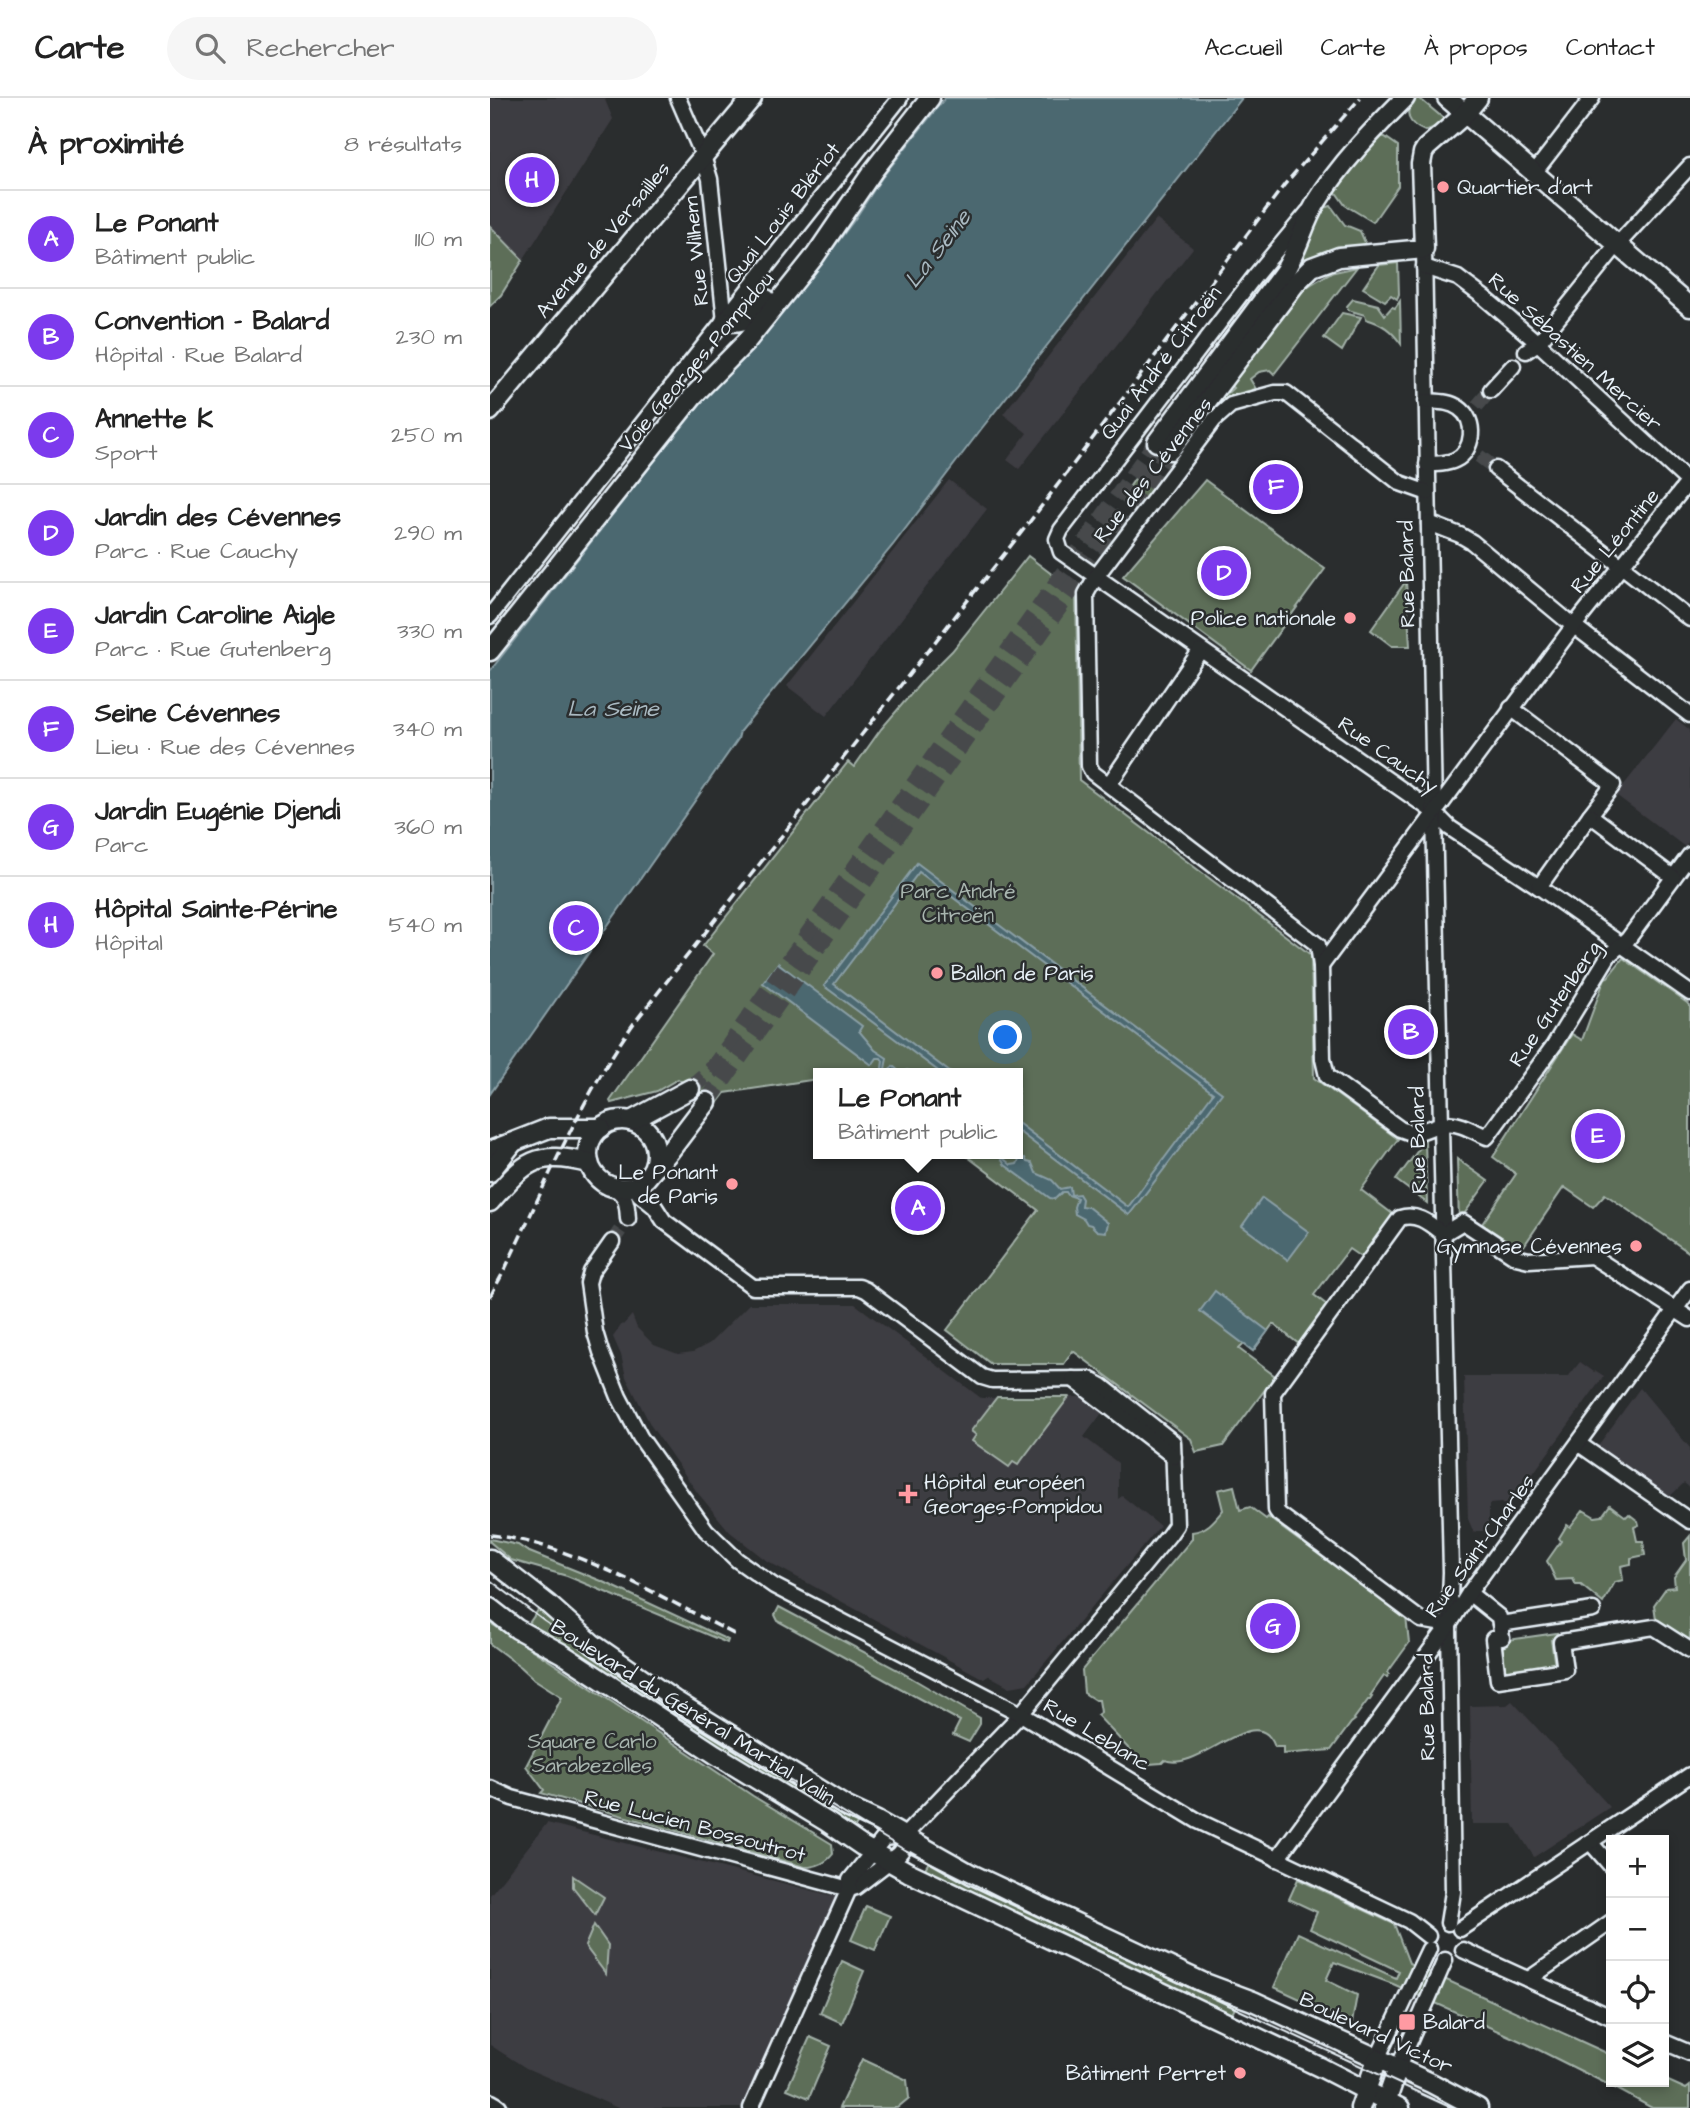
<!DOCTYPE html>
<html lang="fr">
<meta charset="utf-8">
<style>
body{margin:0;font-family:"Architects Daughter",sans-serif;background:#f6f6f6;color:#222}
.controls{position:absolute;right:21px;bottom:21px;display:grid;overflow:hidden;border-radius:0px;box-shadow:0 4px 10px #0003}
.controls button{width:63px;height:63px;display:grid;place-items:center;padding:0;border:0;border-bottom:2px solid #e0e0e0;background:#fff;color:#222;font:35px sans-serif}
.you{position:absolute;left:516px;top:940px;width:24px;height:24px;margin:-18px;border:5px solid #fff;border-radius:50%;background:#1a73e8;box-shadow:0 0 0 10px #1a73e833}
.badge{display:grid;place-items:center;width:46px;height:46px;border-radius:50%;background:#7c3aed;color:#fff;font-size:23px;font-weight:700}
.pin{position:absolute;translate:-50% -50%;border:4px solid #fff;box-shadow:0 2px 7px #0006}
.popup{position:absolute;left:323px;top:970px;width:210px;height:91px;box-sizing:border-box;display:grid;place-content:center;border-radius:0px;background:#fff;filter:drop-shadow(0 2px 5px #0005);font-size:23px;white-space:nowrap;color:#767676}
.popup b{font-size:26px;color:#222}
.popup::after{content:'';position:absolute;left:50%;top:100%;margin-left:-14px;border:14px solid transparent;border-top-color:#fff}
.list{margin:0;padding:0;list-style:none}
h2{display:flex;justify-content:space-between;align-items:center;height:91px;margin:0;padding:0 28px;font-size:30px}
h2 small{font-size:23px;font-weight:400;color:#767676}
.list li{display:grid;grid-template-columns:46px 1fr auto;gap:21px;align-items:center;box-sizing:border-box;height:98px;padding:0 28px;border-top:2px solid #e0e0e0}
.list b{display:block;font-size:26px;white-space:nowrap}
.list p{margin:0;font-size:23px;white-space:nowrap;color:#767676}
.list em{font-size:23px;font-style:normal;color:#767676}
.icon{flex:none;width:38px;height:38px;fill:none;stroke:currentColor;stroke-width:2;stroke-linecap:round;stroke-linejoin:round}
.map{position:relative;flex:none;width:1200px;height:2010px;overflow:hidden}
header{display:flex;align-items:center;gap:42px;box-sizing:border-box;height:98px;padding:0 35px;background:#fff;border-bottom:2px solid #e0e0e0}
header strong{font-size:33px}
nav{display:flex;gap:38px;margin-inline-start:auto;font-size:24px}
.search{width:490px;height:63px;background:#f6f6f6;display:flex;align-items:center;gap:18px;box-sizing:border-box;padding:0 24px;border-radius:38px;color:#767676;font-size:26px}
main{display:flex}
aside{flex:1;background:#fff}
.map>svg:first-child{display:block}
.built{fill:#3e3c42}
.green{fill:#5d6e58;stroke:#a2b0a8;stroke-width:2}
.water{fill:#4c6870;stroke:#8a9fa6;stroke-width:2}
.lines{fill:none;stroke-linecap:round;stroke-linejoin:round}
.minor-tunnel{stroke:#464a4c;stroke-width:14;stroke-dasharray:14 7;stroke-linecap:butt}
.major-tunnel{stroke:#464a4c;stroke-width:18;stroke-dasharray:18 9;stroke-linecap:butt}
.minor-casing{stroke:#e8f1f8;stroke-width:19}
.major-casing{stroke:#e8f1f8;stroke-width:23}
.highway-casing{stroke:#e8f1f8;stroke-width:24}
.minor{stroke:#2a2d2e;stroke-width:14}
.major{stroke:#2a2d2e;stroke-width:18}
.highway{stroke:#2a2d2e;stroke-width:19}
.tram{stroke:#e8f1f8;stroke-width:2}
.rail{stroke:#e8f1f8;stroke-width:3.5;stroke-dasharray:10 5;stroke-linecap:butt}
.poi-dot{fill:#ff9aa2;stroke:#2a2d2e;stroke-width:2.5}
.labels{text-anchor:middle;dominant-baseline:central;stroke-width:5;stroke-linejoin:round;paint-order:stroke}
.poi-label{font-size:21px;fill:#e8f1f8;stroke:#2a2d2e;text-anchor:start}
.street-label{font-size:21px;fill:#e8f1f8;stroke:#2a2d2e}
.park-label{font-size:21px;fill:#a9b6b0;stroke:#2a2d2e}
.water-label{font-size:23px;font-style:italic;fill:#aabac2;stroke:#2a2d2e}
</style>
<header>
<strong>Carte</strong>
<div class="search"><svg class="icon" aria-label="search" viewBox="0 0 24 24"><circle cx="10" cy="10" r="6"/><path d="M15 15l6 6"/></svg>Rechercher</div>
<nav><a>Accueil</a><a>Carte</a><a>À propos</a><a>Contact</a></nav>
</header>
<main>
<aside>
<h2>À proximité<small>8 résultats</small></h2>
<ul class="list">
<li><span class="badge">A</span><div><b>Le Ponant</b><p>Bâtiment public</p></div><em>110 m</em></li>
<li><span class="badge">B</span><div><b>Convention - Balard</b><p>Hôpital · Rue Balard</p></div><em>230 m</em></li>
<li><span class="badge">C</span><div><b>Annette K</b><p>Sport</p></div><em>250 m</em></li>
<li><span class="badge">D</span><div><b>Jardin des Cévennes</b><p>Parc · Rue Cauchy</p></div><em>290 m</em></li>
<li><span class="badge">E</span><div><b>Jardin Caroline Aigle</b><p>Parc · Rue Gutenberg</p></div><em>330 m</em></li>
<li><span class="badge">F</span><div><b>Seine Cévennes</b><p>Lieu · Rue des Cévennes</p></div><em>340 m</em></li>
<li><span class="badge">G</span><div><b>Jardin Eugénie Djendi</b><p>Parc</p></div><em>360 m</em></li>
<li><span class="badge">H</span><div><b>Hôpital Sainte-Périne</b><p>Hôpital</p></div><em>540 m</em></li>
</ul>
</aside>
<div class="map">
<svg width="1200" height="2010" viewBox="0 0 1200 2010">
<rect width="100%" height="100%" fill="#2a2d2e"/>
<filter id="ink" filterUnits="userSpaceOnUse"><feTurbulence type="fractalNoise" baseFrequency=".0143" numOctaves="2"/><feDisplacementMap in="SourceGraphic" scale="14" xChannelSelector="R" yChannelSelector="G"/><feConvolveMatrix kernelMatrix="1 2 1 2 8 2 1 2 1" color-interpolation-filters="sRGB"/></filter>
<g filter="url(#ink)">
<g class="built">
<polygon points="0,0 117,0 115,2 123,21 33,162 0,128"/>
<polygon points="666,121 703,150 529,371 517,362 537,335 513,316"/>
<polygon points="459,382 497,411 336,618 297,588"/>
<polygon points="1186,621 1200,632 1200,742 1195,749 1126,697"/>
<polygon points="259,1206 365,1206 491,1300 590,1299 612,1315 594,1339 628,1365 628,1401 632,1398 670,1428 537,1586 520,1589 498,1577 494,1581 277,1463 240,1434 207,1394 161,1328 136,1279 131,1257 123,1239 132,1226 133,1227 142,1217 147,1230 164,1247 188,1256 203,1254 220,1245"/>
<polygon points="1090,1264 1104,1274 1106,1273 1114,1278 1018,1410 1011,1405 999,1406 999,1433 986,1433 984,1435 978,1421 974,1279 1078,1279"/>
<polygon points="1150,1290 1200,1350 1200,1390 1194,1385 1177,1401 1107,1349"/>
<polygon points="1022,1603 1120,1709 1044,1759 1023,1726 982,1726 980,1608 1017,1607"/>
<polygon points="57,1725 347,1799 251,2010 128,2010 36,1970 0,1947 0,1797"/>
</g>
<g class="green">
<path d="M 929,0 L 953,20 L 952,26 L 935,33 C 919,27 912,15 925,1 Z"/>
<polygon points="888,38 895,39 908,48 908,88 883,124 855,107 845,93"/>
<polygon points="841,108 855,127 870,133 877,149 811,171 808,168 831,111"/>
<polygon points="0,128 33,162 11,197 0,208"/>
<polygon points="908,165 909,196 907,201 901,197 895,203 873,190 889,167"/>
<polygon points="867,169 784,276 780,272 769,274 760,281 766,291 747,296 731,304 730,302 743,290 740,287 815,190 840,175"/>
<path d="M 863,201 L 888,207 L 895,217 L 902,209 L 905,210 L 910,203 L 911,246 C 901,232 893,226 876,221 L 875,217 L 858,212 L 857,208 Z"/>
<polygon points="852,215 871,219 852,253 834,240"/>
<polygon points="652,370 669,383 651,406 634,397"/>
<polygon points="715,382 835,471 761,572 633,478"/>
<polygon points="538,458 580,490 586,490 589,682 821,857 824,980 908,1041 871,1092 904,1117 872,1160 859,1151 824,1197 837,1207 809,1246 783,1226 763,1253 754,1246 749,1251 785,1278 733,1348 706,1354 701,1341 583,1253 574,1266 501,1266 457,1232 548,1112 474,1056 528,1056 528,975 328,975 328,981 235,995 225,1008 188,981 167,993 121,1005 120,1003 223,856 213,848 358,664 364,669 391,631 434,581 462,553"/>
<polygon points="916,483 920,548 902,548 881,532"/>
<polygon points="1133,860 1200,907 1200,1155 1115,1096 1103,1109 1074,1089 1031,1152 992,1126 1026,1076 1003,1059 1082,936 1092,942 1115,880 1118,879"/>
<polygon points="935,1043 937,1105 906,1082"/>
<polygon points="967,1061 998,1083 969,1123"/>
<polygon points="507,1299 579,1299 528,1367 523,1364 519,1369 482,1343 486,1337 481,1333"/>
<path d="M 744,1388 L 750,1412 L 760,1409 L 776,1421 L 778,1419 L 787,1426 L 789,1425 L 793,1428 L 792,1430 L 811,1444 L 813,1442 L 817,1445 L 816,1447 L 835,1461 L 836,1459 L 841,1462 L 840,1464 L 857,1477 L 859,1476 L 863,1479 L 862,1481 L 880,1493 L 882,1492 L 886,1495 L 885,1497 L 916,1519 L 919,1545 L 898,1574 L 899,1576 L 897,1579 L 894,1578 L 880,1598 L 882,1599 L 880,1602 L 878,1602 L 864,1621 L 865,1622 L 861,1625 L 841,1652 L 793,1656 L 793,1649 L 785,1649 C 768,1600 709,1676 675,1662 L 672,1665 L 659,1666 L 652,1665 L 607,1617 L 611,1614 L 609,1602 L 605,1602 L 594,1595 L 592,1572 L 702,1441 L 702,1434 C 717,1432 724,1423 733,1412 L 728,1392 Z"/>
<polygon points="1120,1407 1136,1419 1139,1416 1148,1423 1149,1427 1144,1429 1147,1443 1153,1443 1155,1457 1141,1460 1141,1466 1131,1468 1133,1482 1125,1484 1113,1505 1091,1487 1086,1487 1083,1481 1066,1482 1057,1463 1071,1443 1069,1440 1077,1427 1080,1429 1093,1412 1105,1419 1112,1418"/>
<polygon points="1200,1438 1200,1547 1167,1528 1164,1507 1176,1490 1185,1489 1184,1479 1196,1462 1194,1445"/>
<polygon points="0,1441 28,1447 37,1453 114,1484 238,1542 237,1545 77,1478 21,1462 0,1444"/>
<polygon points="51,1508 369,1723 362,1734 35,1531"/>
<polygon points="289,1509 406,1571 490,1620 490,1626 479,1644 463,1637 470,1623 288,1523 285,1517"/>
<path d="M 0,1525 L 83,1578 L 263,1698 L 342,1746 L 343,1756 C 336,1765 326,1769 315,1769 L 51,1695 L 54,1692 L 36,1668 L 72,1599 L 44,1581 L 31,1569 L 0,1546 Z"/>
<polygon points="1067,1535 1067,1540 1061,1542 1065,1568 1016,1576 1011,1543"/>
<polygon points="440,1762 749,1902 740,1920 433,1774"/>
<polygon points="83,1778 114,1799 105,1817 83,1789"/>
<polygon points="808,1781 904,1826 919,1865 1121,1957 1121,1984 1174,1984 1174,1981 1196,1991 1200,1988 1200,2010 1162,2010 1129,1992 1037,1946 903,1886 844,1864 836,1882 867,1897 862,1925 784,1889 808,1835 906,1880 909,1873 820,1831 827,1814 799,1801"/>
<polygon points="376,1808 400,1818 385,1852 361,1842"/>
<polygon points="104,1827 118,1847 116,1876 95,1848"/>
<polygon points="352,1863 374,1873 352,1925 330,1915"/>
<polygon points="320,1939 341,1948 319,2000 297,1991"/>
<polygon points="372,1961 417,1982 419,2000 407,2010 349,2010"/>
</g>
<g class="water">
<polygon points="455,0 752,0 492,330 403,447 250,633 248,641 0,996 0,573 206,310 264,249 335,161 365,121 391,81"/>
<polygon points="427,765 732,995 639,1117 528,1033 528,1025 638,1109 723,995 429,774 344,886 461,975 451,975 334,888"/>
<polygon points="288,865 372,928 369,933 385,952 397,960 395,971 400,972 403,968 411,975 417,972 426,975 394,973 392,970 393,963 391,960 387,960 382,967 273,885"/>
<polygon points="508,1056 527,1056 523,1060 516,1058 513,1060 521,1067 527,1066 530,1060 535,1060 537,1064 542,1065 546,1075 562,1082 570,1091 580,1089 581,1097 589,1096 592,1101 591,1108 598,1109 618,1125 616,1134 607,1133 601,1127 597,1126 594,1121 585,1116 584,1109 587,1100 578,1097 576,1094 572,1094 565,1101 560,1100 515,1067"/>
<polygon points="772,1100 819,1134 798,1162 752,1128"/>
<polygon points="725,1193 778,1233 763,1253 710,1213"/>
</g>
<g class="lines">
<g class="minor-tunnel">
<polyline points="987,308 1001,292"/>
<polyline points="989,358 1006,371"/>
<polyline points="122,1144 133,1128"/>
</g>
<g class="major-tunnel">
<polyline points="200,991 224,970 667,344"/>
<polyline points="217,1004 680,352"/>
</g>
<defs>
<g id="minor">
<polyline points="188,0 213,58 220,81 235,223"/>
<polyline points="1044,75 1102,0"/>
<polyline points="818,114 765,178 571,432 567,441 571,454 944,714 960,730 1049,789 1200,895"/>
<polyline points="934,151 944,714 961,1474 959,1527 963,1794 958,1825"/>
<polyline points="934,169 968,180 996,201 1048,245 1200,385"/>
<polyline points="1036,253 1048,245 1127,147 1200,68"/>
<polyline points="1001,292 1023,268"/>
<path d="M 936,303 C 948,304 959,303 969,310 C 987,322 984,353 965,362 C 957,366 947,366 937,366"/>
<polyline points="1006,371 1200,521"/>
<path d="M 938,395 L 910,385 L 796,295 L 785,295 L 741,307 L 724,322 L 605,480 L 596,496 L 599,668 L 603,675 L 828,847 L 831,868 L 833,961 L 837,978 L 910,1031 L 924,1036 C 963,1021 960,1022 997,1039 L 1064,947 L 1119,857 L 1138,841 L 1200,757"/>
<polyline points="939,425 970,437 982,444 1075,521 1200,617"/>
<polyline points="0,518 410,0"/>
<polyline points="1021,610 1123,687 1100,717 1183,779"/>
<polyline points="620,685 710,553"/>
<polyline points="1049,789 1100,717"/>
<polyline points="831,868 1079,534 1200,382"/>
<polyline points="153,1082 149,1096 165,1109 174,1123 263,1189 369,1189 376,1192 492,1279 502,1282 599,1281 612,1288 683,1344 686,1427 679,1437 531,1616 414,1738"/>
<path d="M 120,1087 C 136,1097 137,1102 138,1121"/>
<polyline points="122,1144 101,1174 98,1185 105,1234 111,1254 129,1299 150,1339 216,1432 247,1462 284,1488 531,1616 708,1723 919,1823 938,1838"/>
<polyline points="583,1281 684,1359"/>
<polyline points="1089,1346 1200,1423"/>
<polyline points="979,1495 1009,1519 1012,1540 1003,1541 1008,1582 1075,1572 1071,1544 1164,1529 1200,1552"/>
<polyline points="1010,1526 1103,1512"/>
<path d="M 959,1527 L 931,1522 L 789,1416 L 786,1412 L 783,1295 L 910,1120 C 927,1114 940,1126 953,1136 L 973,1124 L 1026,1159 L 1039,1162 L 1102,1158 L 1200,1221"/>
<polyline points="0,1690 22,1700 359,1791"/>
<polyline points="1100,1744 1121,1768"/>
<polyline points="787,1761 959,1527 979,1495 1200,1191"/>
<polyline points="359,1791 366,1789 409,1756 413,1751 414,1738"/>
<polyline points="970,1831 1200,1677"/>
<polyline points="973,1852 1121,1919"/>
<polyline points="1039,1881 1121,1824"/>
<polyline points="1174,1944 1200,1955"/>
<polyline points="887,1961 939,1851"/>
<polyline points="908,1970 955,1862"/>
<polyline points="261,2010 359,1791 360,1782 394,1740 414,1738"/>
</g>
<g id="major">
<polyline points="957,0 1200,209"/>
<path d="M 235,223 C 257,227 263,217 276,201"/>
<polyline points="0,313 262,0"/>
<path d="M 667,344 L 794,174 C 808,152 813,127 826,105 C 849,67 884,31 915,0"/>
<polyline points="680,352 805,186 822,169 849,159 934,151 931,66 933,55 936,50 975,16 988,0"/>
<polyline points="0,553 203,298 256,244 325,158 383,73 440,0"/>
<circle cx="132" cy="1056" r="34"/>
<polyline points="141,1023 200,991"/>
<polyline points="0,1053 59,1030 111,1030"/>
<polyline points="162,1073 179,1054 217,1004"/>
<polyline points="0,1074 22,1046"/>
<path d="M 0,1104 C 35,1064 44,1052 99,1065"/>
<polyline points="0,1461 58,1506 103,1546 184,1602 357,1709 387,1723 481,1776 712,1884 763,1903 941,1985 988,2010"/>
<polyline points="0,1510 27,1531 71,1555 225,1656 337,1724 372,1748 418,1774 832,1970 910,2010"/>
<polyline points="870,2010 887,1961"/>
<polyline points="894,2010 908,1970"/>
</g>
<polyline id="highway" points="0,2006 7,2010"/>
</defs>
<use href="#minor" class="minor-casing"/>
<use href="#major" class="major-casing"/>
<use href="#highway" class="highway-casing"/>
<use href="#minor" class="minor"/>
<use href="#major" class="major"/>
<use href="#highway" class="highway"/>
<polyline class="tram" points="0,1482 54,1523 196,1620 413,1751 582,1835 962,2010"/>
<g class="rail">
<path d="M 0,1199 L 15,1171 C 55,1088 90,1001 144,925 L 538,426 L 795,86 L 870,0"/>
<path d="M 0,1437 C 85,1446 172,1500 248,1538"/>
</g>
</g>
</g>
<g class="poi-dot">
<circle cx="953" cy="89" r="7"/>
<circle cx="860" cy="520" r="7"/>
<circle cx="447" cy="875" r="7"/>
<circle cx="242" cy="1086" r="7"/>
<circle cx="1146" cy="1148" r="7"/>
<path d="M414.5 1385.5h7v7h7v7h-7v7h-7v-7h-7v-7h7z"/>
<rect x="908" y="1915" width="18" height="18" rx="3.5"/>
<circle cx="750" cy="1975" r="7"/>
</g>
<g class="labels">
<g class="poi-label">
<text x="967" y="89">Quartier d'art</text>
<text x="846" y="520" text-anchor="end">Police nationale</text>
<text x="461" y="875">Ballon de Paris</text>
<text x="228" y="1074" text-anchor="end">Le Ponant<tspan x="228" dy="24">de Paris</tspan></text>
<text x="1132" y="1148" text-anchor="end">Gymnase Cévennes</text>
<text x="434" y="1384">Hôpital européen<tspan x="434" dy="24">Georges-Pompidou</tspan></text>
<text x="933" y="1924">Balard</text>
<text x="736" y="1975" text-anchor="end">Bâtiment Perret</text>
</g>
<g class="street-label">
<text transform="translate(293 115) rotate(-52)">Quai Louis Blériot</text>
<text transform="translate(113 142) rotate(-50)">Avenue de Versailles</text>
<text transform="translate(206 153) rotate(-96)">Rue Wilhem</text>
<text transform="translate(1085 254) rotate(42)">Rue Sébastien Mercier</text>
<text transform="translate(206 264) rotate(-50)">Voie Georges Pompidou</text>
<text transform="translate(671 265) rotate(-53)">Quai André Citroën</text>
<text transform="translate(663 372) rotate(-52)">Rue des Cévennes</text>
<text transform="translate(1125 443) rotate(-51)">Rue Léontine</text>
<text transform="translate(917 476) rotate(-91)">Rue Balard</text>
<text transform="translate(898 657) rotate(35)">Rue Cauchy</text>
<text transform="translate(1065 906) rotate(-56)">Rue Gutenberg</text>
<text transform="translate(928 1042) rotate(-91)">Rue Balard</text>
<text transform="translate(990 1448) rotate(-54)">Rue Saint-Charles</text>
<text transform="translate(937 1609) rotate(-91)">Rue Balard</text>
<text transform="translate(203 1614) rotate(32)">Boulevard du Général Martial Valin</text>
<text transform="translate(607 1637) rotate(31)">Rue Leblanc</text>
<text transform="translate(205 1728) rotate(15)">Rue Lucien Bossoutrot</text>
<text transform="translate(886 1935) rotate(25)">Boulevard Victor</text>
</g>
<g class="park-label">
<text x="468" y="793">Parc André<tspan x="468" dy="24">Citroën</tspan></text>
<text x="102" y="1643">Square Carlo<tspan x="102" dy="24">Sarabezolles</tspan></text>
</g>
<g class="water-label">
<text transform="translate(448 151) rotate(-52)">La Seine</text>
<text x="123" y="611">La Seine</text>
</g>
</g>
</svg>
<div class="controls">
<button>+</button>
<button>−</button>
<button><svg class="icon" aria-label="locate" viewBox="0 0 24 24"><circle cx="12" cy="12" r="6"/><path d="M12 2v4M12 18v4M2 12h4M18 12h4"/></svg></button>
<button><svg class="icon" aria-label="layers" viewBox="0 0 24 24"><path d="M12 4l9 5-9 5-9-5zM3 14l9 5 9-5"/></svg></button>
</div>
<div class="you"></div>
<div class="pin badge" style="left:428px;top:1110px">A</div>
<div class="popup"><b>Le Ponant</b>Bâtiment public</div>
<div class="pin badge" style="left:921px;top:934px">B</div>
<div class="pin badge" style="left:86px;top:830px">C</div>
<div class="pin badge" style="left:734px;top:475px">D</div>
<div class="pin badge" style="left:1108px;top:1038px">E</div>
<div class="pin badge" style="left:786px;top:389px">F</div>
<div class="pin badge" style="left:783px;top:1528px">G</div>
<div class="pin badge" style="left:42px;top:82px">H</div>
</div>
</main>
